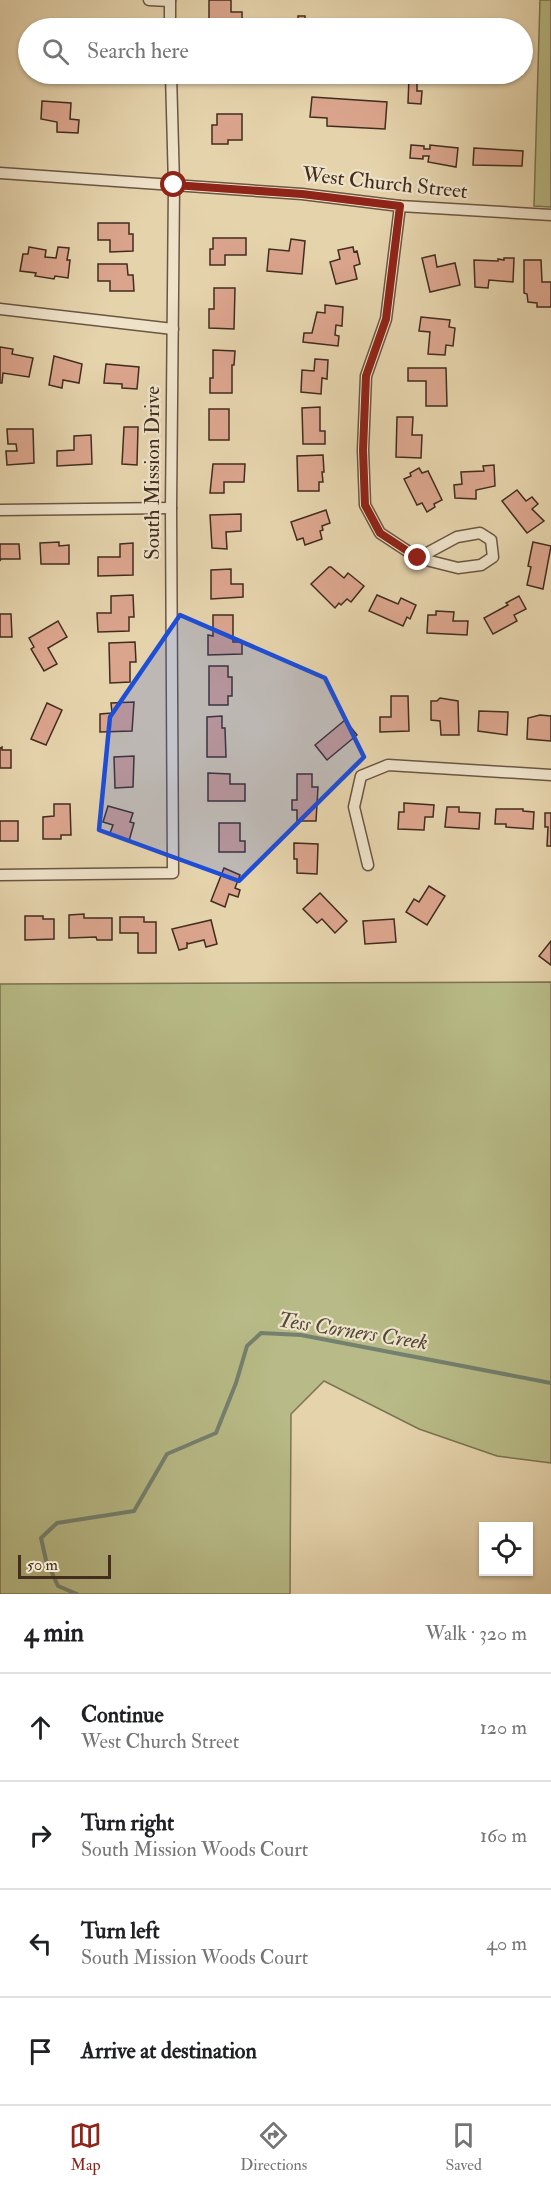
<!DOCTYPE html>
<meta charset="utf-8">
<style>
body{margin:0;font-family:"IM FELL Double Pica",serif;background:#f6f6f6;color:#202124}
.controls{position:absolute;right:18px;bottom:18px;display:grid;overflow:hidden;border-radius:0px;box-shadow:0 2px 4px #0004}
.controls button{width:54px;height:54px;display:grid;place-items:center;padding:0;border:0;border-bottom:2px solid #e0e0e0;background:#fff;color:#202124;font:30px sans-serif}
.scale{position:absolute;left:18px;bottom:15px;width:93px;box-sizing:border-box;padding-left:6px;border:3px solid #422d1e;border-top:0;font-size:16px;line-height:21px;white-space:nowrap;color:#422d1e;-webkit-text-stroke:4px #eee2c9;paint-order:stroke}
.stop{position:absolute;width:18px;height:18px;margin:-14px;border:4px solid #8f2418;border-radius:50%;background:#fff}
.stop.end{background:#8f2418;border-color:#fff;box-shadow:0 2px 6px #0008}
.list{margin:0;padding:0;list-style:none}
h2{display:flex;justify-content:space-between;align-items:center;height:78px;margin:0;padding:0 24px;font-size:26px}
h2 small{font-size:20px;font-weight:400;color:#757577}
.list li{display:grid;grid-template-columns:39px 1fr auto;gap:18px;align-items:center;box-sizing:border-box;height:108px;padding:0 24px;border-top:2px solid #e0e0e0}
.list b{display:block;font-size:22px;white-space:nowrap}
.list p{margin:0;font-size:20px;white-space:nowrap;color:#757577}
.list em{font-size:20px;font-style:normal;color:#757577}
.icon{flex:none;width:33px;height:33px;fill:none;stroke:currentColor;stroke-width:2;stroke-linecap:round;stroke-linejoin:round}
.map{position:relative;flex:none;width:551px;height:1594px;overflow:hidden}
.search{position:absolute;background:#fff;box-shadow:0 2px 4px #0004;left:18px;right:18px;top:18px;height:66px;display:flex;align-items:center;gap:15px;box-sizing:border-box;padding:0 21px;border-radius:33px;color:#757577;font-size:22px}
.sheet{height:510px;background:#fff}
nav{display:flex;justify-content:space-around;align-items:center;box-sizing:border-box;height:84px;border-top:2px solid #e0e0e0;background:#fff;font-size:16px;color:#757577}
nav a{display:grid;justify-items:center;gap:3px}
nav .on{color:#8f2418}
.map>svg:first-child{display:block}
.green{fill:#b8bb87;stroke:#7d7452;stroke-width:1.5}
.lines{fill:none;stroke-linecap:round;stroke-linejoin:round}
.stream{stroke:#74816f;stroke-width:4}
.building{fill:#dba58d;stroke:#422d1e;stroke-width:1.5}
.street-casing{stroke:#6b5642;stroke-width:13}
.street{stroke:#eee2c9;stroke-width:10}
.route{stroke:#8f2418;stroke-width:8}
.marked{fill:#1d4ed8;fill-opacity:0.2;stroke:#1d4ed8;stroke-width:4.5;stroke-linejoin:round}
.labels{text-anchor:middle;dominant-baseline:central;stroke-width:4.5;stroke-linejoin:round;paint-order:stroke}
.street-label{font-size:21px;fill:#422d1e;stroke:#eee2c9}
.water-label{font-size:22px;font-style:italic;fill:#534939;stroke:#eee2c9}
</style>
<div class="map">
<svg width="551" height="1594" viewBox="0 0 551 1594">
<rect width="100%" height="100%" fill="#e5d3ac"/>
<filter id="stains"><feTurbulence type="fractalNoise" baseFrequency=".00333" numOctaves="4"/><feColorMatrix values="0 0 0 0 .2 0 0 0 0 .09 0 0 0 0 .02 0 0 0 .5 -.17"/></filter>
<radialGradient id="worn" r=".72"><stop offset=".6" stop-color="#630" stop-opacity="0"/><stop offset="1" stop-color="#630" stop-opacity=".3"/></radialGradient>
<g class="green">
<polygon points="540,0 551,0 551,207 534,206"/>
<polygon points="551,982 551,1463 497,1456 419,1429 324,1381 291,1414 290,1594 0,1594 0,984"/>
</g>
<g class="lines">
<polyline class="stream" points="77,1594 58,1586 46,1560 41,1538 57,1523 134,1511 167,1454 216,1433 236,1383 247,1346 261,1333 301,1335 551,1383"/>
</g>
<g class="building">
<polygon points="209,0 231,0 231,12 242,12 242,28 213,28 213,20 209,20"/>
<polygon points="298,16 305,16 305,24 311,24 311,28 298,28"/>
<rect x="210" y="74" width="23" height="7"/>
<polygon points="475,74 490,74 492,80 477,83"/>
<polygon points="409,77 417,77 417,91 422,91 421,104 408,103"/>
<polygon points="312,97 387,102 385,129 327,126 327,118 310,117"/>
<polygon points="42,101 71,103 70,119 79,120 78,133 57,132 57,122 41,119"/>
<polygon points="217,114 242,114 242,140 228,140 228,144 212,144 212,125 217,125"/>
<polygon points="411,145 424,146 424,149 430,149 430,145 458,148 456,167 428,162 429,156 423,156 423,159 410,158"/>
<polygon points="474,148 523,151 522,166 473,165"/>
<polygon points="98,223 129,223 129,234 133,234 133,251 110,252 110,240 98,240"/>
<polygon points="213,238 246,238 246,255 225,255 225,265 210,265 210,249 213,249"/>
<polygon points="291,239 305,241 302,274 267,271 269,249 289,251"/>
<polygon points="29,247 46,250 45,257 56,258 58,247 69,248 67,260 70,260 68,278 55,276 54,279 35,276 36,273 20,271 23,254 28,254"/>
<polygon points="353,247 354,252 357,251 360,264 354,266 357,279 336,284 330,262 340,259 338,250"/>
<polygon points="435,255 437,267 455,263 460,285 430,292 422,258"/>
<polygon points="504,258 514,258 513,282 489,280 488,288 475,287 474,260 498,261 498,259 504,260"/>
<polygon points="524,260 541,260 542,282 551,282 551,307 537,307 537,303 528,302 527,294 524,293"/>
<polygon points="98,264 127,264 128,275 133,275 134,291 110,291 110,281 98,281"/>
<polygon points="214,288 235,288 234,329 209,328 209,309 214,309"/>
<polygon points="325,305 343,307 342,326 336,325 335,335 339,336 338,346 303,342 304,333 312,333 317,312 325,313"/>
<polygon points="421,317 450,320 449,327 455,328 453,346 446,345 445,355 428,354 430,332 419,331"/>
<polygon points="0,347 13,349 12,354 33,358 29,377 3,373 2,383 0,383"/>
<polygon points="213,350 235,351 234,365 232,365 232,393 210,393 210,378 213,378"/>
<polygon points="54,356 82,364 79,383 63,380 62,388 49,385"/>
<polygon points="315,359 328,360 327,379 322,378 321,394 301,392 302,370 314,371"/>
<polygon points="106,364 139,367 137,389 122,388 122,384 104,383"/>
<polygon points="408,368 446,368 447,406 426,406 426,381 408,381"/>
<polygon points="320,407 320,431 325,431 325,444 303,444 302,408"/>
<rect x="209" y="409" width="20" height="31"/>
<polygon points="397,417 413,417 412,435 422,435 421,458 396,457"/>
<polygon points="124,427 138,427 137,465 122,464"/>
<polygon points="7,429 33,429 34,463 7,465 6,451 17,451 16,444 8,444"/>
<polygon points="91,435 92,464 57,466 57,451 74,450 74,436"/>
<polygon points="323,455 324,472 322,472 323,482 319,482 319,491 298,491 297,456"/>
<polygon points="213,464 245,464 244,482 224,482 224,493 210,493"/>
<polygon points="494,465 495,486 476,490 476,499 455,498 454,485 462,484 461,472 484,471 483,466"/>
<polygon points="419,468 422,473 428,471 442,500 434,504 435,507 427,512 422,503 417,505 404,479 411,476 410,473"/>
<polygon points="517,490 526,501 532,497 538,504 532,509 544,521 527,533 502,501"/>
<polygon points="326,510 330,523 322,526 323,530 320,531 322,539 305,545 303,538 297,540 291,522"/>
<polygon points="241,514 241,531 226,532 227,549 212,548 210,515"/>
<polygon points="59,542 59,546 69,545 69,564 41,564 40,543"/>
<polygon points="533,542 551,546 543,589 527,585 531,567 528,566"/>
<polygon points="133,543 133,575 98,576 98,557 120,557 120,544"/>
<polygon points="0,544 19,544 20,559 1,559 0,561"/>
<polygon points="329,567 331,567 344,578 348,573 364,586 351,602 347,599 341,605 339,603 335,608 311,584"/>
<polygon points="231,569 231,584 243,584 243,597 211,599 211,570"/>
<polygon points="133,595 134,617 129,617 129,631 98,632 97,613 111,613 111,596"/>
<polygon points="377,595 398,604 401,598 416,605 410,619 407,617 403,626 369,611"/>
<polygon points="519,596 526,609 514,615 517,621 493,634 484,618 508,605 506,603"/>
<polygon points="436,611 454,612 453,621 468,621 467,635 427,633 428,615 436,615"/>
<polygon points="0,614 11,614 12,637 0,637"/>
<polygon points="213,615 233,615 233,642 242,642 242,654 208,655 208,635 213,636"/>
<polygon points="58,621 67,637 48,648 57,664 44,671 31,649 34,647 29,638"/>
<polygon points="135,642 136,662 130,662 130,682 110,683 109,643"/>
<polygon points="209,666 228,666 228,677 232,677 232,696 228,696 228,705 209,705"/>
<polygon points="391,696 408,696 409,731 380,732 380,717 391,717"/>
<polygon points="440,698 458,701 459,735 441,735 440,721 431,720 431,701 437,701"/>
<polygon points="134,702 132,731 100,732 100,714 112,713 111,703"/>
<polygon points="47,703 62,710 46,745 31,739"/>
<polygon points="479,711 508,712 507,735 478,731"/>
<polygon points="540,715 551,716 551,741 527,739 528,718"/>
<polygon points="222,716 222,728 225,728 226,757 207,757 207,717"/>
<polygon points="345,720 357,735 327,760 315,745"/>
<polygon points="2,747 2,750 11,750 11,768 0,768 0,748"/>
<polygon points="134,756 133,787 115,788 114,757"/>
<polygon points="208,773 230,774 230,784 245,784 245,801 208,801"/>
<polygon points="297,774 312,774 312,787 318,787 316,821 297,821 297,810 292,810 292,800 297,800"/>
<polygon points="404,803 434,805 433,817 425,817 424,830 398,829 399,812 404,812"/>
<polygon points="54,804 70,804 71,835 61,835 61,839 43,839 43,817 54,816"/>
<polygon points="108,806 133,813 130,822 134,823 129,841 110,833 113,825 103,822"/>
<polygon points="447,807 459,807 459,812 480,813 479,829 445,827"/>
<polygon points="496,809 523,809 523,811 534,812 533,829 506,827 506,824 495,824"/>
<polygon points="545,813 551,813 551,846 547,846 548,827 545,827"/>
<rect x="0" y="821" width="18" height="20"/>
<polygon points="219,823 240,823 240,841 245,841 245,852 219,852"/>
<polygon points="294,843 318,844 317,874 297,873 297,859 294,859"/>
<polygon points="224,868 240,875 235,888 240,890 238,897 229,894 225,907 211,901"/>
<polygon points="429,886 445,896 427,925 406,912 414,899 419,902"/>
<polygon points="320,893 347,921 335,933 322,919 317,923 303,909"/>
<polygon points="84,914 84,918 112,918 112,940 97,940 96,937 69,938 69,915"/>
<polygon points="25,916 43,916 43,919 54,919 54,939 25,940"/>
<polygon points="120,917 144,917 144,922 156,922 156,953 138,953 138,933 120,933"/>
<polygon points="394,919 396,942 365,944 363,921"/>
<polygon points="211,920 217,944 206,947 204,940 187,944 187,942 187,948 179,950 172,929"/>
<polygon points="551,941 551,965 539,956"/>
</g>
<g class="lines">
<defs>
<g id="street">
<polyline points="149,0 170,1"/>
<polyline points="170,0 170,28"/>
<polyline points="0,173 302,194 400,206 551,215"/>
<polyline points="400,206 386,319 366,376 363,450 365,505 380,533 418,558 458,568 481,565 493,557 491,540 480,533 457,537 418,558"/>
<polyline points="0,309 173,329"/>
<polyline points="0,510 171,508"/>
<polyline points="368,865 354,807 361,776 388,765 551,775"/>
<polyline points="0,875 173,873 171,508 174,185 171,74"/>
</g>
</defs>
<use href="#street" class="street-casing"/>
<use href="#street" class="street"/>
</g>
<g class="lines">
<polyline class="route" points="174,185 302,194 400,206 386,319 366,376 363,450 365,505 380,533 418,558"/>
</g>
<path class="marked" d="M 180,615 L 325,678 L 364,757 L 239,881 L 99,830 L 110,717 Z"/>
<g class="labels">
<g class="street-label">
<text transform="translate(385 183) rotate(6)">West Church Street</text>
<text transform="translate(152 473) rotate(-90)">South Mission Drive</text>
</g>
<g class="water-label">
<text transform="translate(353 1331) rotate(9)">Tess Corners Creek</text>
</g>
</g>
<rect width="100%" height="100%" filter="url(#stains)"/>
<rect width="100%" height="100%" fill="url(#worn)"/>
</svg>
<div class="controls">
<button><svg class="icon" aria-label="locate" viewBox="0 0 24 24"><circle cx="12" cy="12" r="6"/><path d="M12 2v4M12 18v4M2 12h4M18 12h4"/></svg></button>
</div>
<div class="scale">50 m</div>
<div class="stop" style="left:174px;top:185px"></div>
<div class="stop end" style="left:418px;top:558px"></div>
<div class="search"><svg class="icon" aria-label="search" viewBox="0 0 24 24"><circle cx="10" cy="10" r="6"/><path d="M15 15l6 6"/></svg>Search here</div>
</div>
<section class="sheet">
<h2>4 min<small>Walk · 320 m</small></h2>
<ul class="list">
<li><svg class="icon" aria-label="ahead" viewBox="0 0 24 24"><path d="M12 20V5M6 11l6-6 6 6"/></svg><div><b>Continue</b><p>West Church Street</p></div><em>120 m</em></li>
<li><svg class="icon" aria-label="right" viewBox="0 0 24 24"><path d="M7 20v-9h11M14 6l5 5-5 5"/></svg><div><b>Turn right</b><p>South Mission Woods Court</p></div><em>160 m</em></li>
<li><svg class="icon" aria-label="left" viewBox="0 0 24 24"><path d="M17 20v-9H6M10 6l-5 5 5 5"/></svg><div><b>Turn left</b><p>South Mission Woods Court</p></div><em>40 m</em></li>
<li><svg class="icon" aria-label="arrive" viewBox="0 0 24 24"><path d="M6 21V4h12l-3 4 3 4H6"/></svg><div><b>Arrive at destination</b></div></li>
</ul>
</section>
<nav>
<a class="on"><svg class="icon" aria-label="map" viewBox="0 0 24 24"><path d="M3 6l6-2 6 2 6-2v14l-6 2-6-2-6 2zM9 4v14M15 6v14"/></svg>Map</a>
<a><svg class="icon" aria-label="directions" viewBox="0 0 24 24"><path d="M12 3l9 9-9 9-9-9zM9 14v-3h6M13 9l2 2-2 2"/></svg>Directions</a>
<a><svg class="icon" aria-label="saved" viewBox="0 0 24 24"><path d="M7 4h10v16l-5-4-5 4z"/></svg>Saved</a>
</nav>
